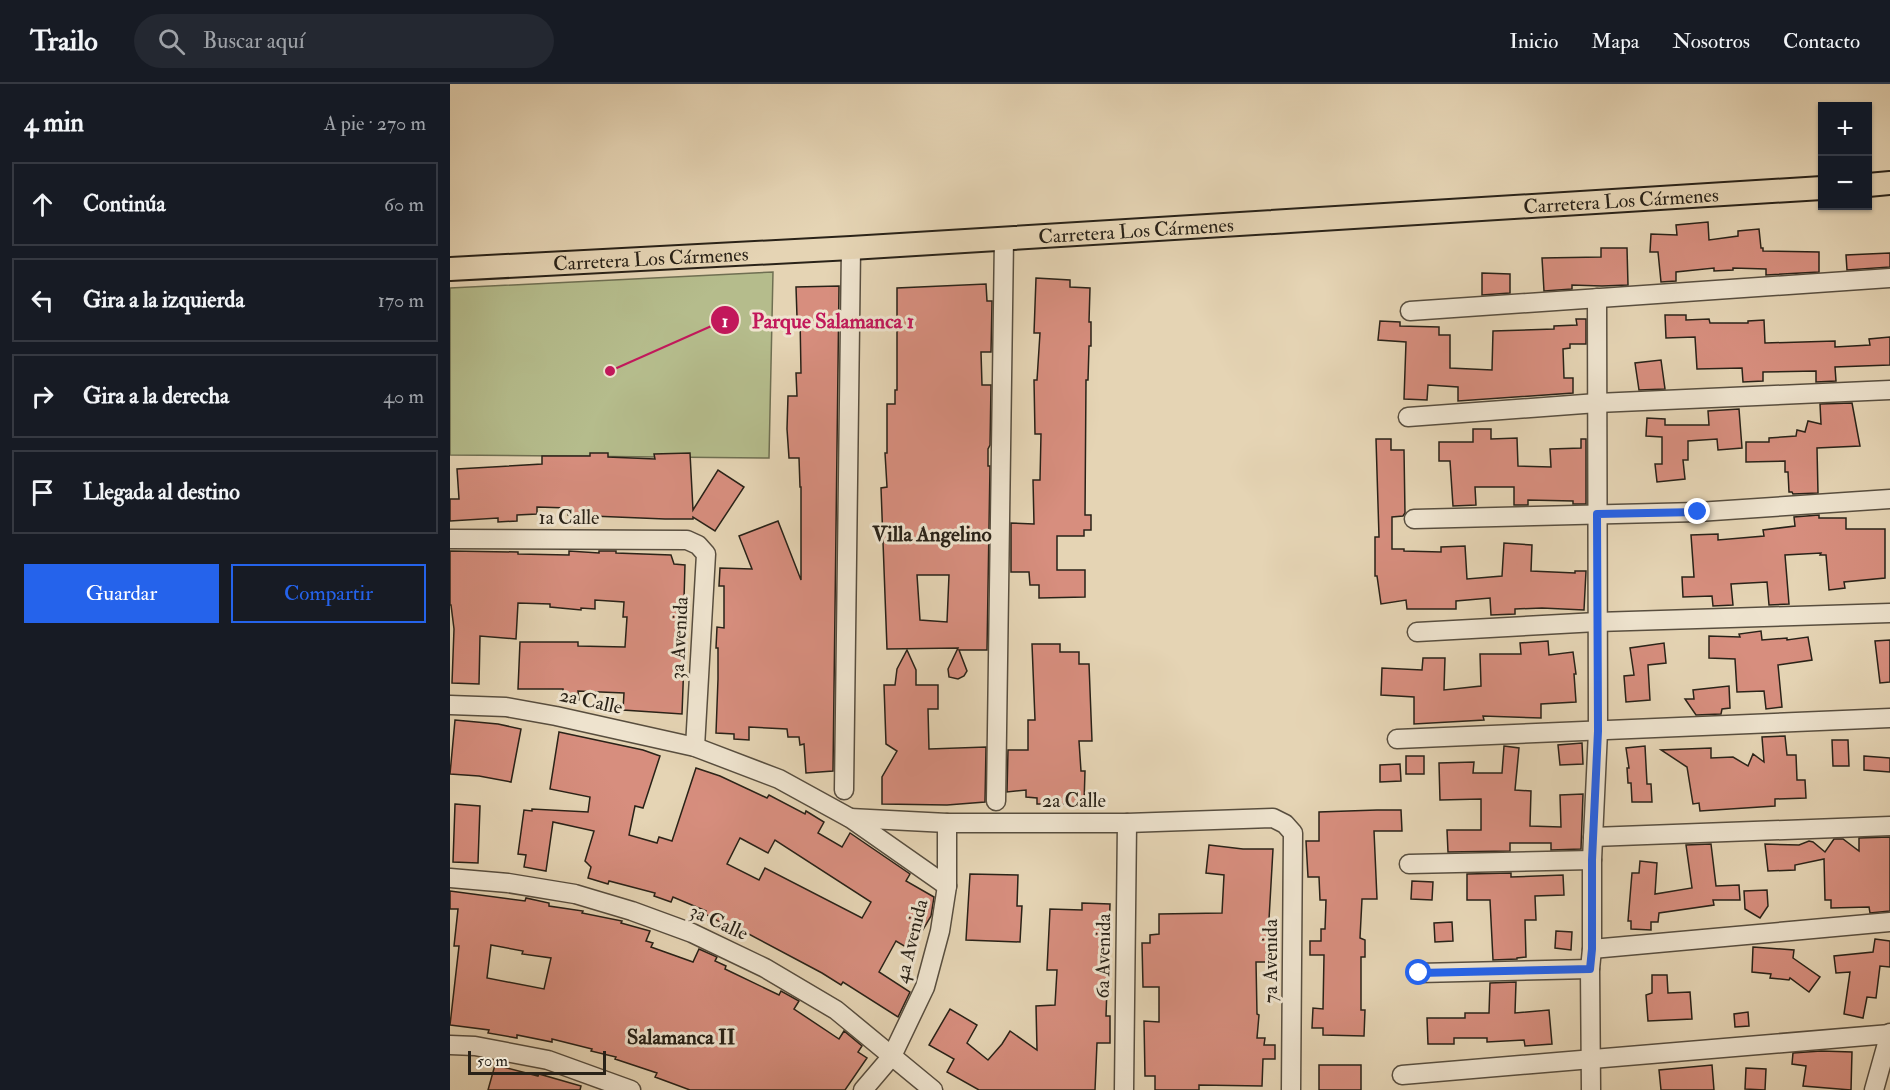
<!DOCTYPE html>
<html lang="es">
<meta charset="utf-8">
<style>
body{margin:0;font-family:"IM FELL Double Pica",serif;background:#242831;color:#f1f3f6}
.controls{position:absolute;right:18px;top:18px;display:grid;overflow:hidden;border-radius:0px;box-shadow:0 2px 4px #0004}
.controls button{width:54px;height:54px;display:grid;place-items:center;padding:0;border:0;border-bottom:2px solid #363941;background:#171b24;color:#f1f3f6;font:30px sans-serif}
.scale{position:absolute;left:18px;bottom:15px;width:138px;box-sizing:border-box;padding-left:6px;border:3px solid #292218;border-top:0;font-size:16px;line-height:21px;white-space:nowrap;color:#292218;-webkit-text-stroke:4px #eee3ce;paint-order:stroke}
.stop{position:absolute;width:18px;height:18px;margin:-14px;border:4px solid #2563eb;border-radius:50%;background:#fff}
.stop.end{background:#2563eb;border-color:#fff;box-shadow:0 2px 6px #0008}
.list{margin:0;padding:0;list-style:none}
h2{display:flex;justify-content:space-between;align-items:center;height:78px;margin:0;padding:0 24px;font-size:26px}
h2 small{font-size:20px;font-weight:400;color:#9ea1a6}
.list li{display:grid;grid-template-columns:39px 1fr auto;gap:18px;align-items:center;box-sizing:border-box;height:84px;margin:0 12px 12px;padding:0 12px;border:2px solid #363941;border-radius:0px}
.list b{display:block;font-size:22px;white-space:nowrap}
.list em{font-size:20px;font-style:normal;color:#9ea1a6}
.actions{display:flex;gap:12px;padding:18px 24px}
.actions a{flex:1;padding:14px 0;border:2px solid #2563eb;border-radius:0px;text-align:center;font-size:21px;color:#2563eb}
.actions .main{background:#2563eb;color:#fff}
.icon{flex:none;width:33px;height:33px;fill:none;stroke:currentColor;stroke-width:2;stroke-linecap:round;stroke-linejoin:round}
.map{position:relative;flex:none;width:1440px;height:1006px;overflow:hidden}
header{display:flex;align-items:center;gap:36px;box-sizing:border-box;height:84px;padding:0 30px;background:#171b24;border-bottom:2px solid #363941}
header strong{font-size:28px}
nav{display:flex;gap:33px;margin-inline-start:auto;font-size:21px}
.search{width:420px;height:54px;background:#242831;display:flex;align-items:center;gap:15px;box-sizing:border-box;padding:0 21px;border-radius:33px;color:#9ea1a6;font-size:22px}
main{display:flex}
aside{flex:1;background:#171b24}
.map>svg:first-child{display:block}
.green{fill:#b5bc8c;stroke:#6f6f52;stroke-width:1.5}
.building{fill:#d78e7e;stroke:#292218;stroke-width:1.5;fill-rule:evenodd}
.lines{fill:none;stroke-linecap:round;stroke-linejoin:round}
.minor-casing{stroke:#584e3f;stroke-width:21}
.major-casing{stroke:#292218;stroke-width:26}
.minor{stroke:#eee3ce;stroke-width:18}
.major{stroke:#e5d4b4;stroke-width:22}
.route{stroke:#2563eb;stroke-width:8}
.labels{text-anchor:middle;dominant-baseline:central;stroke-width:6;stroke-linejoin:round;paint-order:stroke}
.street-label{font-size:20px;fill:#292218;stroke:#eee3ce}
.neighbourhood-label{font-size:21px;font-weight:bold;fill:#292218;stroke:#eee3ce}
.leader{fill:none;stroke:#c2185b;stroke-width:2}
.callout-dot{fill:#c2185b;stroke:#eee3ce;stroke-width:2}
.mark-label{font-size:18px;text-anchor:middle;font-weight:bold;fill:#fff}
.callout-label{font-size:21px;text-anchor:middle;font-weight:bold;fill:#c2185b;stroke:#eee3ce;stroke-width:6;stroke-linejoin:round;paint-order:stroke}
</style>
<header>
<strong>Trailo</strong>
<div class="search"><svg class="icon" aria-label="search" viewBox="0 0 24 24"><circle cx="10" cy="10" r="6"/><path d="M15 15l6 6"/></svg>Buscar aquí</div>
<nav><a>Inicio</a><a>Mapa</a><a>Nosotros</a><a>Contacto</a></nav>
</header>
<main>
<aside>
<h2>4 min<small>A pie · 270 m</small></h2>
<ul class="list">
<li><svg class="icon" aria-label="ahead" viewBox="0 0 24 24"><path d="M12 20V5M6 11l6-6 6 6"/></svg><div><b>Continúa</b></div><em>60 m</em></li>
<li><svg class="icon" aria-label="left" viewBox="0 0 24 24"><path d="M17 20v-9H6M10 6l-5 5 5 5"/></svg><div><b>Gira a la izquierda</b></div><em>170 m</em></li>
<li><svg class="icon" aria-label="right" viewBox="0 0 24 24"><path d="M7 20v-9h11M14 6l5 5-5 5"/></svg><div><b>Gira a la derecha</b></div><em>40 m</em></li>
<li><svg class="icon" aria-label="arrive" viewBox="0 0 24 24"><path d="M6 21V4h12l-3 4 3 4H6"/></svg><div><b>Llegada al destino</b></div></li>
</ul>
<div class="actions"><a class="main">Guardar</a><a>Compartir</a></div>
</aside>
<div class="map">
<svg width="1440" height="1006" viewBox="0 0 1440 1006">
<rect width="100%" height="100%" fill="#e5d4b4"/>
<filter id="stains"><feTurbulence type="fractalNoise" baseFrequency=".00333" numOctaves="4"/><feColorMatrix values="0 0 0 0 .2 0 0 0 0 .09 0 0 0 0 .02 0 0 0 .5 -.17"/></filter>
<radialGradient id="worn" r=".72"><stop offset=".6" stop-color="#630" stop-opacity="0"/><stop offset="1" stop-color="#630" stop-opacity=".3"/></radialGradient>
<polygon class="green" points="323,188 319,374 0,371 0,204"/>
<g class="building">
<polygon points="1258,138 1259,156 1288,152 1288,147 1309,145 1311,164 1313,164 1313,167 1369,168 1369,188 1316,191 1316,185 1283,184 1283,186 1264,187 1264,184 1226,188 1226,197 1211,198 1208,168 1200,168 1201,150 1227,151 1226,141"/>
<polygon points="1151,164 1177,164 1178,201 1152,202 1122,201 1122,205 1094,207 1092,174 1151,173"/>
<polygon points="1440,169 1440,183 1397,186 1396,171"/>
<polygon points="1032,189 1060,190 1060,209 1032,211"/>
<polygon points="586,194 620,196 620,203 640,204 639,238 641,238 641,262 639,262 638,296 636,296 635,431 641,431 641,446 634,446 634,452 607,452 607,486 635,486 635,513 589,514 589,501 580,501 579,488 561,488 561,439 584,440 583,396 590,396 591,350 585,350 584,296 587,296 590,249 584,249"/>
<path d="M 536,200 L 537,217 L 542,217 L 541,268 L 531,268 L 532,301 L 541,301 L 540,361 L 538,365 L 538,382 L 540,382 L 537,566 L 509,566 L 517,587 L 514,592 L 508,595 L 499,593 L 498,585 L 508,564 L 437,565 L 431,404 L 437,403 L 435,369 L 437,369 L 437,320 L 445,320 L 445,306 L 447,306 L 447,204 ZM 467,491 L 499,491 L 497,538 L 470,536 Z"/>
<polygon points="389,202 383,687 356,689 354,660 350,661 349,653 338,653 337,645 299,643 299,656 284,655 284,650 266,649 268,595 268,564 266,564 267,543 274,544 274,502 269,502 270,484 302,485 289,452 328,437 351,496 351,403 350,403 349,374 339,374 337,345 338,312 347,312 346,289 351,289 350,233 347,233 346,203"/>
<polygon points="1215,231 1236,231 1236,236 1259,235 1260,239 1298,239 1298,237 1314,236 1315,259 1385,257 1385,263 1420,261 1419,255 1440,253 1440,281 1385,283 1386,297 1366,298 1366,287 1313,288 1313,297 1293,298 1292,284 1247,285 1245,253 1216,254"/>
<polygon points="1126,235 1136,235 1136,260 1120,260 1120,264 1113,265 1114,294 1123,294 1123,309 1008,317 1008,303 978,301 977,316 954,315 956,258 928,256 930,237 950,238 950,242 989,243 989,251 1000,251 1000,284 1042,286 1043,247 1104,245 1104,242 1127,241"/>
<polygon points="1211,276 1215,305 1189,306 1185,279"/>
<polygon points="1402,319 1410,362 1367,364 1368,409 1343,410 1342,408 1339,408 1338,388 1335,388 1335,377 1296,378 1296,358 1319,358 1319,354 1346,352 1347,346 1355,348 1358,337 1371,340 1370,320"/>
<polygon points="1289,325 1292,364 1268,366 1267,355 1238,357 1238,376 1233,376 1235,395 1207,398 1205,380 1212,380 1212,353 1196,352 1197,334 1215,335 1215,341 1259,341 1258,327"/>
<polygon points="1023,345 1041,345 1041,355 1067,354 1068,382 1101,383 1100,365 1131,364 1131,355 1136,355 1136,420 1123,420 1123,417 1078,416 1078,421 1064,421 1064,403 1025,403 1026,421 1003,422 1000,377 989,377 989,358 1023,358"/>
<polygon points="926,355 941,355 941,366 954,366 955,429 953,432 942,433 942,465 954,465 954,467 991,468 991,463 1015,462 1017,495 1052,492 1054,459 1082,461 1081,487 1125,489 1125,487 1136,487 1134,526 1092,524 1065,525 1065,530 1041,531 1040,514 1006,517 1006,525 957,525 956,516 931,520 927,492 925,492 925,453 929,453"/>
<polygon points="140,369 158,369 158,373 205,375 204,370 240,369 243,426 268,386 294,403 265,447 243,433 243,435 215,435 118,431 118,424 87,423 87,430 67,431 67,437 48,438 48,434 0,437 0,415 9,415 7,385 92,380 92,372 140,372"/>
<polygon points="1369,431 1369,434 1396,434 1396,445 1435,445 1435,494 1394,498 1395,504 1379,506 1376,471 1370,471 1371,469 1335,471 1339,520 1319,521 1317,498 1281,500 1283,521 1263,522 1262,512 1233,513 1232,493 1244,493 1241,451 1268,450 1268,456 1314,452 1313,446 1345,442 1344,433"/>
<polygon points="0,467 68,468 68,470 119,471 119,467 149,469 149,467 166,467 166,469 221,471 224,480 235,481 233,549 235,550 232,630 173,626 174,609 128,607 129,616 113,616 113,605 68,605 70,558 128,558 128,562 175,563 177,533 173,533 174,518 145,516 145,525 131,524 131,526 100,523 100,520 68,519 66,555 30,552 29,600 2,599 4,545 1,521 0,521"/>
<polygon points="1311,547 1312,556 1337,554 1337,556 1358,553 1362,576 1328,581 1332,623 1316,625 1314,607 1287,608 1285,575 1259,574 1259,552 1290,553 1289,550"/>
<polygon points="1440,556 1440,598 1430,599 1425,557"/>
<polygon points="1098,557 1099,571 1123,568 1126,590 1124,590 1126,618 1091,620 1091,634 1033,632 1034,636 964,640 964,613 931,611 932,584 972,586 973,574 995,574 994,606 1031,602 1030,570 1071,570 1070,559"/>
<polygon points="1214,559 1216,579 1198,581 1200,616 1176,618 1174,592 1184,591 1180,564"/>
<polygon points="582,560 610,560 610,568 629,568 629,580 639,580 642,657 629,657 631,687 635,687 634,720 587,720 587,714 576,713 576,706 557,708 558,666 578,666 578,636 585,636"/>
<polygon points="457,566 466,586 466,601 488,601 488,625 478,625 479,665 536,663 535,718 497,721 432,720 432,693 447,667 436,660 434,601 445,601 447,585"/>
<polygon points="1279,602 1280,624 1272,625 1271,630 1246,631 1235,615 1244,615 1243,606"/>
<polygon points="5,636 48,640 71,645 61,698 29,692 0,690"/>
<path d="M 109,648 L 193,666 L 210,672 L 193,724 L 185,722 L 179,751 L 207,759 L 209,753 L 222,757 L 246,684 L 270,692 L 317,714 L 319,711 L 355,730 L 356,727 L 374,738 L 368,749 L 392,763 L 400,749 L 460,790 L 456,797 L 484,813 L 481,832 L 461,866 L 446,857 L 429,888 L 460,908 L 448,933 L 393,898 L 391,901 L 372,889 L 280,840 L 279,843 L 255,830 L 256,827 L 223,813 L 221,818 L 204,812 L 205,809 L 159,797 L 158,800 L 138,794 L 141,783 L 135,777 L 144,747 L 103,738 L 96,787 L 74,783 L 76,771 L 68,770 L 74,726 L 82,727 L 82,725 L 138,728 L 140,713 L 100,705 ZM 290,754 L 318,769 L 325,756 L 421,818 L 412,834 L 315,784 L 309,796 L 277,780 Z"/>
<polygon points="1335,652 1337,671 1346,671 1347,696 1355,696 1356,714 1325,715 1325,722 1250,727 1249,719 1243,720 1237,683 1211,666 1261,664 1261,674 1283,673 1298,682 1303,670 1314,678 1312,653"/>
<polygon points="1382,656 1398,656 1399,682 1383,682"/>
<polygon points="1132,659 1133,680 1110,681 1108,661"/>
<polygon points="1054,662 1069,664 1065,706 1081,707 1080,742 1111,743 1110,711 1133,710 1131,765 1101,766 1101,759 1060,759 1060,767 998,768 997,746 1031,746 1031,715 990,716 989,679 1024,678 1023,689 1052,689"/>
<polygon points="1195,662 1197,700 1201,700 1202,718 1182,718 1181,699 1178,699 1177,684 1179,684 1176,664"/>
<rect x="956" y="672" width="18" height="18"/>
<polygon points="1414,672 1440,674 1440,688 1414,686"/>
<polygon points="950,680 951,697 930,698 930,681"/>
<polygon points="5,720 30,722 28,779 3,778"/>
<polygon points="927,726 951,726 952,747 924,747 927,815 912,815 910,854 915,856 915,873 911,873 911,926 915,926 914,952 873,951 873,944 862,944 863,924 873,925 874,871 860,871 860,857 871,857 871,845 875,845 876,816 870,816 869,793 858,793 856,757 869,757 869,728"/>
<polygon points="1440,753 1440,827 1420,829 1419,823 1381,824 1381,816 1375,816 1374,775 1345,781 1345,786 1318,787 1315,760 1349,761 1359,757 1363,758 1375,768 1384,755 1393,755 1409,767 1409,754"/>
<polygon points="1261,760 1266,802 1289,801 1290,816 1263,816 1264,821 1209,829 1208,838 1201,838 1201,846 1181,845 1181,837 1178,837 1182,789 1189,789 1190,777 1207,779 1205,810 1242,804 1236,761"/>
<polygon points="759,761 793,765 823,765 818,853 825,853 826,878 806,878 807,930 809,931 807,954 815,954 814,961 825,961 825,975 813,975 812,1002 749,1001 749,1006 705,1006 705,992 695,992 694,937 709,938 709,903 693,903 692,859 700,859 700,851 709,850 709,830 772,829 774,791 756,789"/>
<polygon points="1061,789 1061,793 1113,791 1114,811 1085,812 1086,836 1075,836 1076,873 1067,874 1067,875 1043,876 1040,816 1017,816 1017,790"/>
<polygon points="520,790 568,791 567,822 572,822 570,858 516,856"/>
<polygon points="962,797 983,798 982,816 961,815"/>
<polygon points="1317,806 1318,822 1310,834 1295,825 1294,807"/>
<path d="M 0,807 L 75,817 L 76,814 L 99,819 L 99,822 L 133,827 L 132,829 L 172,837 L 171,839 L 200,847 L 196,857 L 203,859 L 201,863 L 243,878 L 249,865 L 267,873 L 265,877 L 276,882 L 275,885 L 329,911 L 331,907 L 349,917 L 344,925 L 389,955 L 394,947 L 412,962 L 408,968 L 417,974 L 395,1006 L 240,1006 L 205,993 L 207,989 L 165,975 L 166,973 L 141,967 L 142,965 L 102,955 L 102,958 L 67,951 L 67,954 L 38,949 L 39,946 L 0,941 L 9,862 L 4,862 L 8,825 L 0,825 ZM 41,861 L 73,867 L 72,870 L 101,874 L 94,905 L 37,894 Z"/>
<polygon points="632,819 660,820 656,932 660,932 660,959 647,959 645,1006 529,1006 497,988 504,975 479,961 500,925 527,941 517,959 538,976 552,960 560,947 587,966 586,922 605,921 607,886 597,886 600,825 632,826"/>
<polygon points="1002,838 1003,857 985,858 984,839"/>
<polygon points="1106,847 1122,848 1121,866 1105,864"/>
<polygon points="1425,855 1440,857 1440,883 1430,882 1426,914 1417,913 1413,934 1394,930 1400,888 1386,889 1384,872 1423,868"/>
<polygon points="1303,863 1344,866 1343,874 1370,893 1359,908 1340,894 1339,896 1320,894 1321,890 1302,888"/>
<polygon points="1202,891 1217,891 1218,909 1240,908 1242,935 1198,937 1196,911 1202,909"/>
<polygon points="1066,898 1065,929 1099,926 1102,960 1075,962 1074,956 1037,958 1037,954 1004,954 1004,960 978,960 977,934 1015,934 1015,929 1039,929 1040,899"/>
<polygon points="1298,928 1299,942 1285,943 1284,930"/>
<polygon points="1371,967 1402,968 1401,1006 1353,1002 1356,982 1342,980 1343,969"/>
<polygon points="45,981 88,992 89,990 131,1002 130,1006 38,1006"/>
<rect x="869" y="981" width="42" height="25"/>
<polygon points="1262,981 1264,1006 1211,1006 1209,986"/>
<polygon points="1296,984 1316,985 1315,1006 1295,1005"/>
</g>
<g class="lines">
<defs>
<g id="minor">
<polyline points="960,227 1440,194"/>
<polyline points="958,333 1147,319 1440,306"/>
<polyline points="964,435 1248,428 1440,415"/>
<polyline points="0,455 237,456 248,461 256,470 245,663"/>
<polyline points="967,548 1147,538 1440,529"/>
<polyline points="0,621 56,623 106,632 245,663 329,695 400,734 497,802"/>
<polyline points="947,655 1440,634"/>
<polyline points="394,706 401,164"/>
<polyline points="546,717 554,154"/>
<polyline points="400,734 497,739 677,739 823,734 835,740 843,749 841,1006"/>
<polyline points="1143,753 1440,742"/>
<polyline points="959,780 1142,776"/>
<polyline points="0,794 58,799 125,810 182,827 242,849 315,884 386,926 483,1006"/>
<polyline points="1142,865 1440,838"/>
<polyline points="969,889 1140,885"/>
<polyline points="0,961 25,962 98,976 181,1006"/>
<polyline points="952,991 1440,950"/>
<polyline points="413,1006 442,972 475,903 490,847 497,802 497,739"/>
<polyline points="674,1006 677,739"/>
<polyline points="1141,1006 1140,885 1142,865 1142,776 1148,647 1147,214"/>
<polyline points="1424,1006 1440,949"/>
</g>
<g id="major">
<polyline points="1418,101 1440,99"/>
<path id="s1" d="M 0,185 L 401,164 L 1372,104"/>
</g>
</defs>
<use href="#minor" class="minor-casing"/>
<use href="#major" class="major-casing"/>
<use href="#minor" class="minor"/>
<use href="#major" class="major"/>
</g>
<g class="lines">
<polyline class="route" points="969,889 1140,885 1142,865 1142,776 1148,647 1147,430 1248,428"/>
</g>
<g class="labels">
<g class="street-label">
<text stroke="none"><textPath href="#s1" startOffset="1173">Carretera Los Cármenes</textPath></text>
<text stroke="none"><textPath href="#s1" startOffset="687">Carretera Los Cármenes</textPath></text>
<text stroke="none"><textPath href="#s1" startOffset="201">Carretera Los Cármenes</textPath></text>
<text x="119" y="433">1a Calle</text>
<text transform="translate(229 554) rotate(-87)">3a Avenida</text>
<text transform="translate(141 617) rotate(12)">2a Calle</text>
<text x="624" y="716">2a Calle</text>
<text transform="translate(269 838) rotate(24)">3a Calle</text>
<text transform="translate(461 857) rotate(-76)">4a Avenida</text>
<text transform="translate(653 872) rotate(-89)">6a Avenida</text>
<text transform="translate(820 877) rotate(-90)">7a Avenida</text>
</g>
<g class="neighbourhood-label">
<text x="482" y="450">Villa Angelino</text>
<text x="231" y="953">Salamanca II</text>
</g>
</g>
<path class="leader" d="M160 287L275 236"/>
<g class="callout-dot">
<circle cx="160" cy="287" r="6"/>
<circle cx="275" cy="236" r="15"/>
</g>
<g class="mark-label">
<text x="275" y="243">1</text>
</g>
<g class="callout-label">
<text x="383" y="244">Parque Salamanca 1</text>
</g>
<rect width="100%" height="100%" filter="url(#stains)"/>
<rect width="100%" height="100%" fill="url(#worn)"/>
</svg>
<div class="controls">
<button>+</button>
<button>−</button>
</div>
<div class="scale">50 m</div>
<div class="stop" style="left:969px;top:889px"></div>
<div class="stop end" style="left:1248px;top:428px"></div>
</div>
</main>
